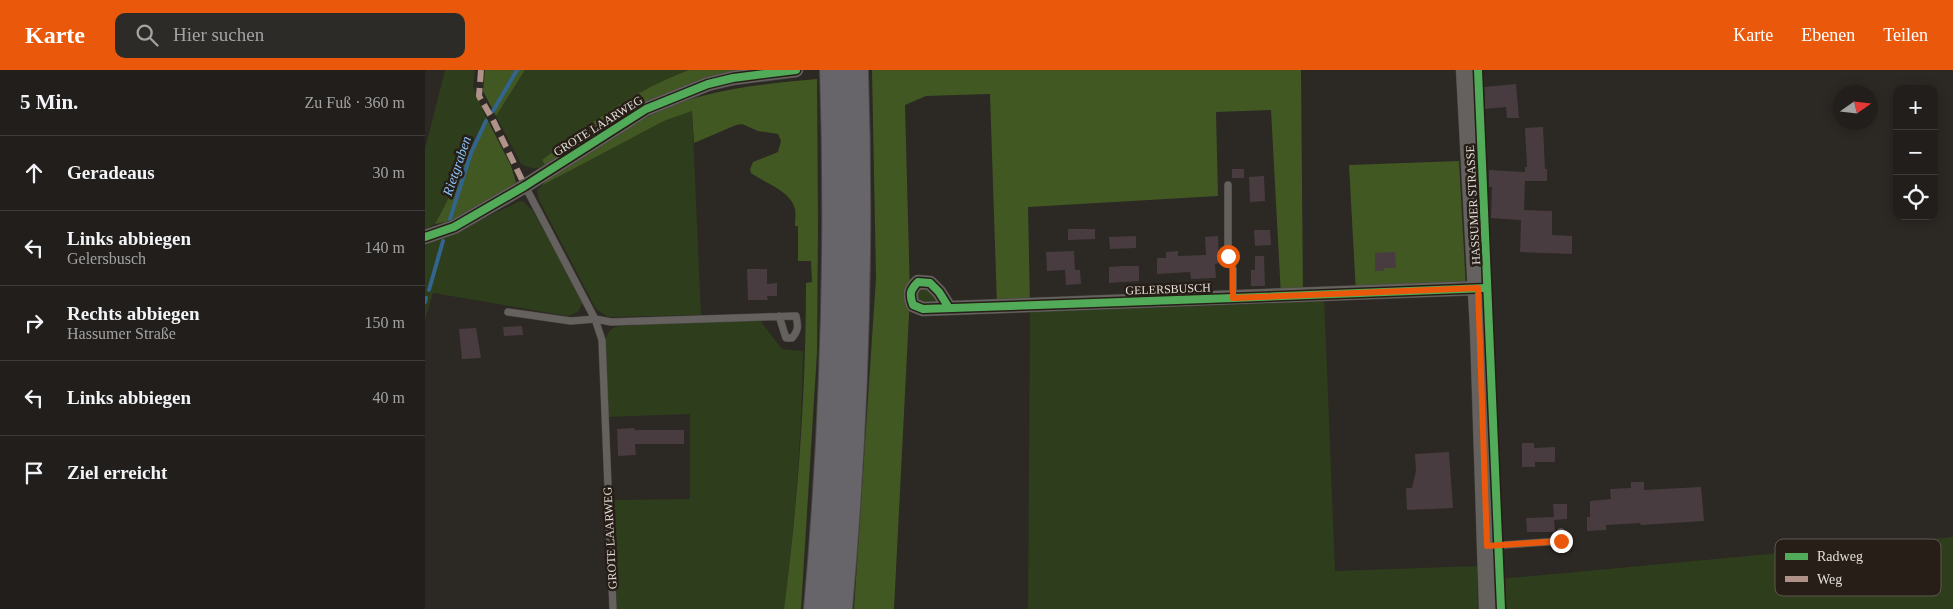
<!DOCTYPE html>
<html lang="de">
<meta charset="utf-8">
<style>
body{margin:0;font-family:Georgia,serif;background:#2d2b28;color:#f1f3f6}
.controls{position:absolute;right:15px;top:15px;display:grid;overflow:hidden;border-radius:10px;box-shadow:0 2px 12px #0003}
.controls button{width:45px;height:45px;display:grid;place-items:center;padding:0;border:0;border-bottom:1px solid #3e3c3a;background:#211e1b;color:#f1f3f6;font:25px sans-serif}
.compass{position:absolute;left:1408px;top:15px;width:45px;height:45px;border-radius:50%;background:#211e1b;box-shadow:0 2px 12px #0003;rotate:76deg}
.stop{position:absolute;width:15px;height:15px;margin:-11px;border:4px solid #ea580c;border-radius:50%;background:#fff}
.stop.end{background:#ea580c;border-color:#fff;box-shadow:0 1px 5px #0008}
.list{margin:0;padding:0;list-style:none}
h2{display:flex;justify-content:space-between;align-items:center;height:65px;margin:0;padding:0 20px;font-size:21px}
h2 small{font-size:16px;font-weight:400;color:#a2a2a3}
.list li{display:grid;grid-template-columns:32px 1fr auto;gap:15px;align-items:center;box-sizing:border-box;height:75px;padding:0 20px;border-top:1px solid #3e3c3a}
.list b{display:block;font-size:19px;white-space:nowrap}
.list p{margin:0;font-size:16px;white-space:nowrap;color:#a2a2a3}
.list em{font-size:16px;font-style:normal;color:#a2a2a3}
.icon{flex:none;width:28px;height:28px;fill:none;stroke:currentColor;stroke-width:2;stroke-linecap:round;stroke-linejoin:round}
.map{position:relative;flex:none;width:1528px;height:539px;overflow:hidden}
header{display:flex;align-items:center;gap:30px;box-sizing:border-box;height:70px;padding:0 25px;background:#ea580c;color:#fff}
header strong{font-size:24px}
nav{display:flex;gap:28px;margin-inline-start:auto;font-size:18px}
.search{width:350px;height:45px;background:#2d2b28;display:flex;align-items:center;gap:12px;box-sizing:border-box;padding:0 18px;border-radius:10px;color:#a2a2a3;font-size:19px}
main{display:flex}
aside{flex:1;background:#211e1b}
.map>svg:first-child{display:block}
.green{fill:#2e3d1b}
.forest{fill:#415823}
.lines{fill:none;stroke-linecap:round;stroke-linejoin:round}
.stream{stroke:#33648d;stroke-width:4}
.building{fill:#493c40}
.lane-casing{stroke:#494642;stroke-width:8}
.street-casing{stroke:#494642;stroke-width:15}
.secondary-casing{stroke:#494642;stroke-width:21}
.highway-casing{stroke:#494642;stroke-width:28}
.lane{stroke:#64615e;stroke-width:7}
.street{stroke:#64615e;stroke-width:14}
.secondary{stroke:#64615e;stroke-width:20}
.highway{stroke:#67656a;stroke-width:26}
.quiet{stroke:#af9288;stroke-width:6;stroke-dasharray:12 6;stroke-linecap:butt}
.cycleway-casing{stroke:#261e17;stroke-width:11}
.cycleway{stroke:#51ab58;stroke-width:8}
.route{stroke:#ea580c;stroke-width:6}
.labels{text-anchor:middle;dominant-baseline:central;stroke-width:5;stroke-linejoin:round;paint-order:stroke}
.street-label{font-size:12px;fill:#e3ded9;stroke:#261e17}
.water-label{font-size:14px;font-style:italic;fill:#8bc7fc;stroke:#261e17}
.key{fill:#261e17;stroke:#5f5851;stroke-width:1}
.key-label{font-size:14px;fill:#e3ded9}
</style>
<header>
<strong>Karte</strong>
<div class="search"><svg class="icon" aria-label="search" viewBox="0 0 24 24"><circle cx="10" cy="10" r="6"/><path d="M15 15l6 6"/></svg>Hier suchen</div>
<nav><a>Karte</a><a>Ebenen</a><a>Teilen</a></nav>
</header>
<main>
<aside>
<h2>5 Min.<small>Zu Fuß · 360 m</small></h2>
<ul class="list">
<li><svg class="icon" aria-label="ahead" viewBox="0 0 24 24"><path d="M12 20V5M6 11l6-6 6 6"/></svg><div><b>Geradeaus</b></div><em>30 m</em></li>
<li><svg class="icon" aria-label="left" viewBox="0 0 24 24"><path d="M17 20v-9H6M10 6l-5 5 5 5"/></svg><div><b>Links abbiegen</b><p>Gelersbusch</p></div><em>140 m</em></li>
<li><svg class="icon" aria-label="right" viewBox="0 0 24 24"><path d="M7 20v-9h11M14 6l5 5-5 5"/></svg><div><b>Rechts abbiegen</b><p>Hassumer Straße</p></div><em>150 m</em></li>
<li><svg class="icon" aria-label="left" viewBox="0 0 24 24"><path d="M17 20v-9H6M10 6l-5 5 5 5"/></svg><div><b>Links abbiegen</b></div><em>40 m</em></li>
<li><svg class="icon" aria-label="arrive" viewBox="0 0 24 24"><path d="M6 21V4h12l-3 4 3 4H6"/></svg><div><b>Ziel erreicht</b></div></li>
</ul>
</aside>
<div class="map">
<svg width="1528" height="539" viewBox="0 0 1528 539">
<rect width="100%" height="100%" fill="#2c2824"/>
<g class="green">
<polygon points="20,0 50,0 48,17 61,47 42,83 20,138 10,154 0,159 0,79"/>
<path d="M 100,0 L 264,0 C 209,20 164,55 117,90 L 121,97 C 111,99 105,99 96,94 L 71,46 Z"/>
<polygon points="267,41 276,245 183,247 171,239 114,130 112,121 116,116 239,51"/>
<polygon points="95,131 99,132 108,141 158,232 153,242 143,246 8,223 0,250 0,174 24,165"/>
<polygon points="493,212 520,231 498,239 486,220"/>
<polygon points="899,225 910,501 1052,496 1053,539 603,539 605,235"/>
<path d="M 334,249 L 357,279 L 378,281 C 377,368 370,453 359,539 L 192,539 L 186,430 L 265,429 L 265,344 L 183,347 L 180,272 C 182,263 185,258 194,256 Z"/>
<polygon points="1528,467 1528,539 1076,539 1075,509"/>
</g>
<g class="forest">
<polygon points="60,0 100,0 71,46 58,21"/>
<path d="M 264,0 L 319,0 C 245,12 182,53 121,97 L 117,90 C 163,55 209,20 264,0 Z"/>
<polygon points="447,0 876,0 878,226 856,226 846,40 791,42 793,126 603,137 605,235 572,236 565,24 501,26 480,35 485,225 469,539 429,539 451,208"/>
<path d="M 392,9 L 393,156 L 392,282 L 376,539 L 359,539 C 373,430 381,322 381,213 L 387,212 L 386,191 L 373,191 L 373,156 L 370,156 C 370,151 371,144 370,139 C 366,121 340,113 326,103 L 325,99 L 328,92 L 353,82 L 356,71 L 353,64 L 333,61 L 317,54 L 311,55 L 269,73 L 267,41 L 239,51 L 116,116 L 126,106 C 169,79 211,48 260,31 C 302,17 348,13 392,9 Z"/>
<path d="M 61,47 L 86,96 L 91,112 L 86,117 L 31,150 L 10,154 C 30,120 42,82 61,47 Z"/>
<polygon points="1034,91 1041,219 931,223 924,95"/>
</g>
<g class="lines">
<g class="stream">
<polyline points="68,41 92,0"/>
<polyline points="25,149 46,83 61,51"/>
<polyline points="4,220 18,171"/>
<polyline points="0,232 1,228"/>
</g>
</g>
<g class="building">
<polygon points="1091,14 1094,48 1082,48 1081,37 1060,39 1059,17"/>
<polygon points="1118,57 1120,99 1122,99 1122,111 1100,111 1099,140 1127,141 1127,165 1147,166 1147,184 1095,182 1096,150 1066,148 1067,117 1064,117 1064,100 1100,102 1100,97 1102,97 1100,58"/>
<rect x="807" y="99" width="12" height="9"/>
<polygon points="839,106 840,131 825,132 824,107"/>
<polygon points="643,159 670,159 670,169 643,170"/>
<polygon points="829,160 845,160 846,175 830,176"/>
<polygon points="711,166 711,178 685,179 684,167"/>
<polygon points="793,166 794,193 790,194 791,208 766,209 765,202 732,204 732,188 741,188 741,182 753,181 753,186 781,185 780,167"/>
<polygon points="649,181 650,200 655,200 656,214 641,215 640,200 622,201 621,182"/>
<polygon points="970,182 971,198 959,198 959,201 950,201 950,183"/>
<polygon points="830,186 839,186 840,216 826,216 826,200 830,200"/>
<polygon points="699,196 714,196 714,211 684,213 684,197"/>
<polygon points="322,199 342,199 342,214 352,213 352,226 342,226 343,230 323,230"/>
<polygon points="97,256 98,265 79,266 78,257"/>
<polygon points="51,258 56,288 37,289 34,259"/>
<polygon points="209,358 210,360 259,360 259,374 210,374 211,385 193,386 192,359"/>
<polygon points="1097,373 1109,373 1109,378 1130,377 1130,392 1110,392 1110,397 1097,397"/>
<polygon points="1024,382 1028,438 982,440 981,418 987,418 991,401 990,384"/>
<polygon points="1206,412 1219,412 1219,420 1276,417 1279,451 1216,455 1215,453 1181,455 1181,460 1162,461 1162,447 1165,447 1165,431 1186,429 1185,419 1206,418"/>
<polygon points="1128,434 1142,434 1142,449 1129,450 1130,462 1102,462 1101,448 1129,447"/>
</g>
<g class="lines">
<defs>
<g id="lane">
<polyline points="803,115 803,186 808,199 808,228"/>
<polyline points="100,116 170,249 177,270 188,539"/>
<path d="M 83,242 L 146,251 L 170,249 L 186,252 L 371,246 C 373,255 374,260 367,268 L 361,268 L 354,246"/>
<polyline points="1063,476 1136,471 1136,462"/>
</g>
<g id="street">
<polyline points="0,167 29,157 100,116 221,39 283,14 308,8 371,0"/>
<path d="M 524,238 L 514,222 L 505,213 L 493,212 C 485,220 484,224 488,235 L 498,239 L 1053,218"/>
</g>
<polyline id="secondary" points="1041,0 1055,260 1064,539"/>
<g id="highway">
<path d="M 392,539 C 408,360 414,180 408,0"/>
<path d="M 414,539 C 430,360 436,180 430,0"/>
</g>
</defs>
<use href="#lane" class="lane-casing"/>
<use href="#street" class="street-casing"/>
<use href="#secondary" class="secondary-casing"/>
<use href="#highway" class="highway-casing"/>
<use href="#lane" class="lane"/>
<use href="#street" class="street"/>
<use href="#secondary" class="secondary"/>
<use href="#highway" class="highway"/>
<polyline class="quiet" points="56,0 54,26 68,50 100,116"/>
<defs>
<g id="cycleway">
<polyline points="1053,0 1076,539"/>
<polyline points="0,167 29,157 100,116 221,39 283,14 308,8 371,0"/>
<path d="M 524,238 L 514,222 L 505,213 L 493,212 C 485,220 484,224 488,235 L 498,239 L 808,228 L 1062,218"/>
</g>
</defs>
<use href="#cycleway" class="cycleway-casing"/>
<use href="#cycleway" class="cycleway"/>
</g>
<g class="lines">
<polyline class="route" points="803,186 808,199 808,228 1053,218 1062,476 1136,471"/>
</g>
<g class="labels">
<g class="street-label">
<text transform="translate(173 56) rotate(-32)">GROTE LAARWEG</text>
<text transform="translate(1048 135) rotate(-93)">HASSUMER STRASSE</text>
<text transform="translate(743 219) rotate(-2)">GELERSBUSCH</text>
<text transform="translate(185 468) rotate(-93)">GROTE LAARWEG</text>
</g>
<g class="water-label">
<text transform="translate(32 96) rotate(-71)">Rietgraben</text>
</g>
</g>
<rect x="1350" y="469" width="166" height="57" rx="8" class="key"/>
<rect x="1360" y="483" width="23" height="7" fill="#51ab58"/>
<rect x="1360" y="506" width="23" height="6" fill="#af9288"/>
<g class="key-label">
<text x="1392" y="491">Radweg</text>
<text x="1392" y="514">Weg</text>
</g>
</svg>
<div class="controls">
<button>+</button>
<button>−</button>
<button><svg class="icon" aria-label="locate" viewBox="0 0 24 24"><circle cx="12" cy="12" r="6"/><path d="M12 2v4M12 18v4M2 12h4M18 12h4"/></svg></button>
</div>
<svg class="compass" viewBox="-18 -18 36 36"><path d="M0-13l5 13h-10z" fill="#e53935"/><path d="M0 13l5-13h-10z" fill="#a2a2a3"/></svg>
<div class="stop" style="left:803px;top:186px"></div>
<div class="stop end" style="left:1136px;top:471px"></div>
</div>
</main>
